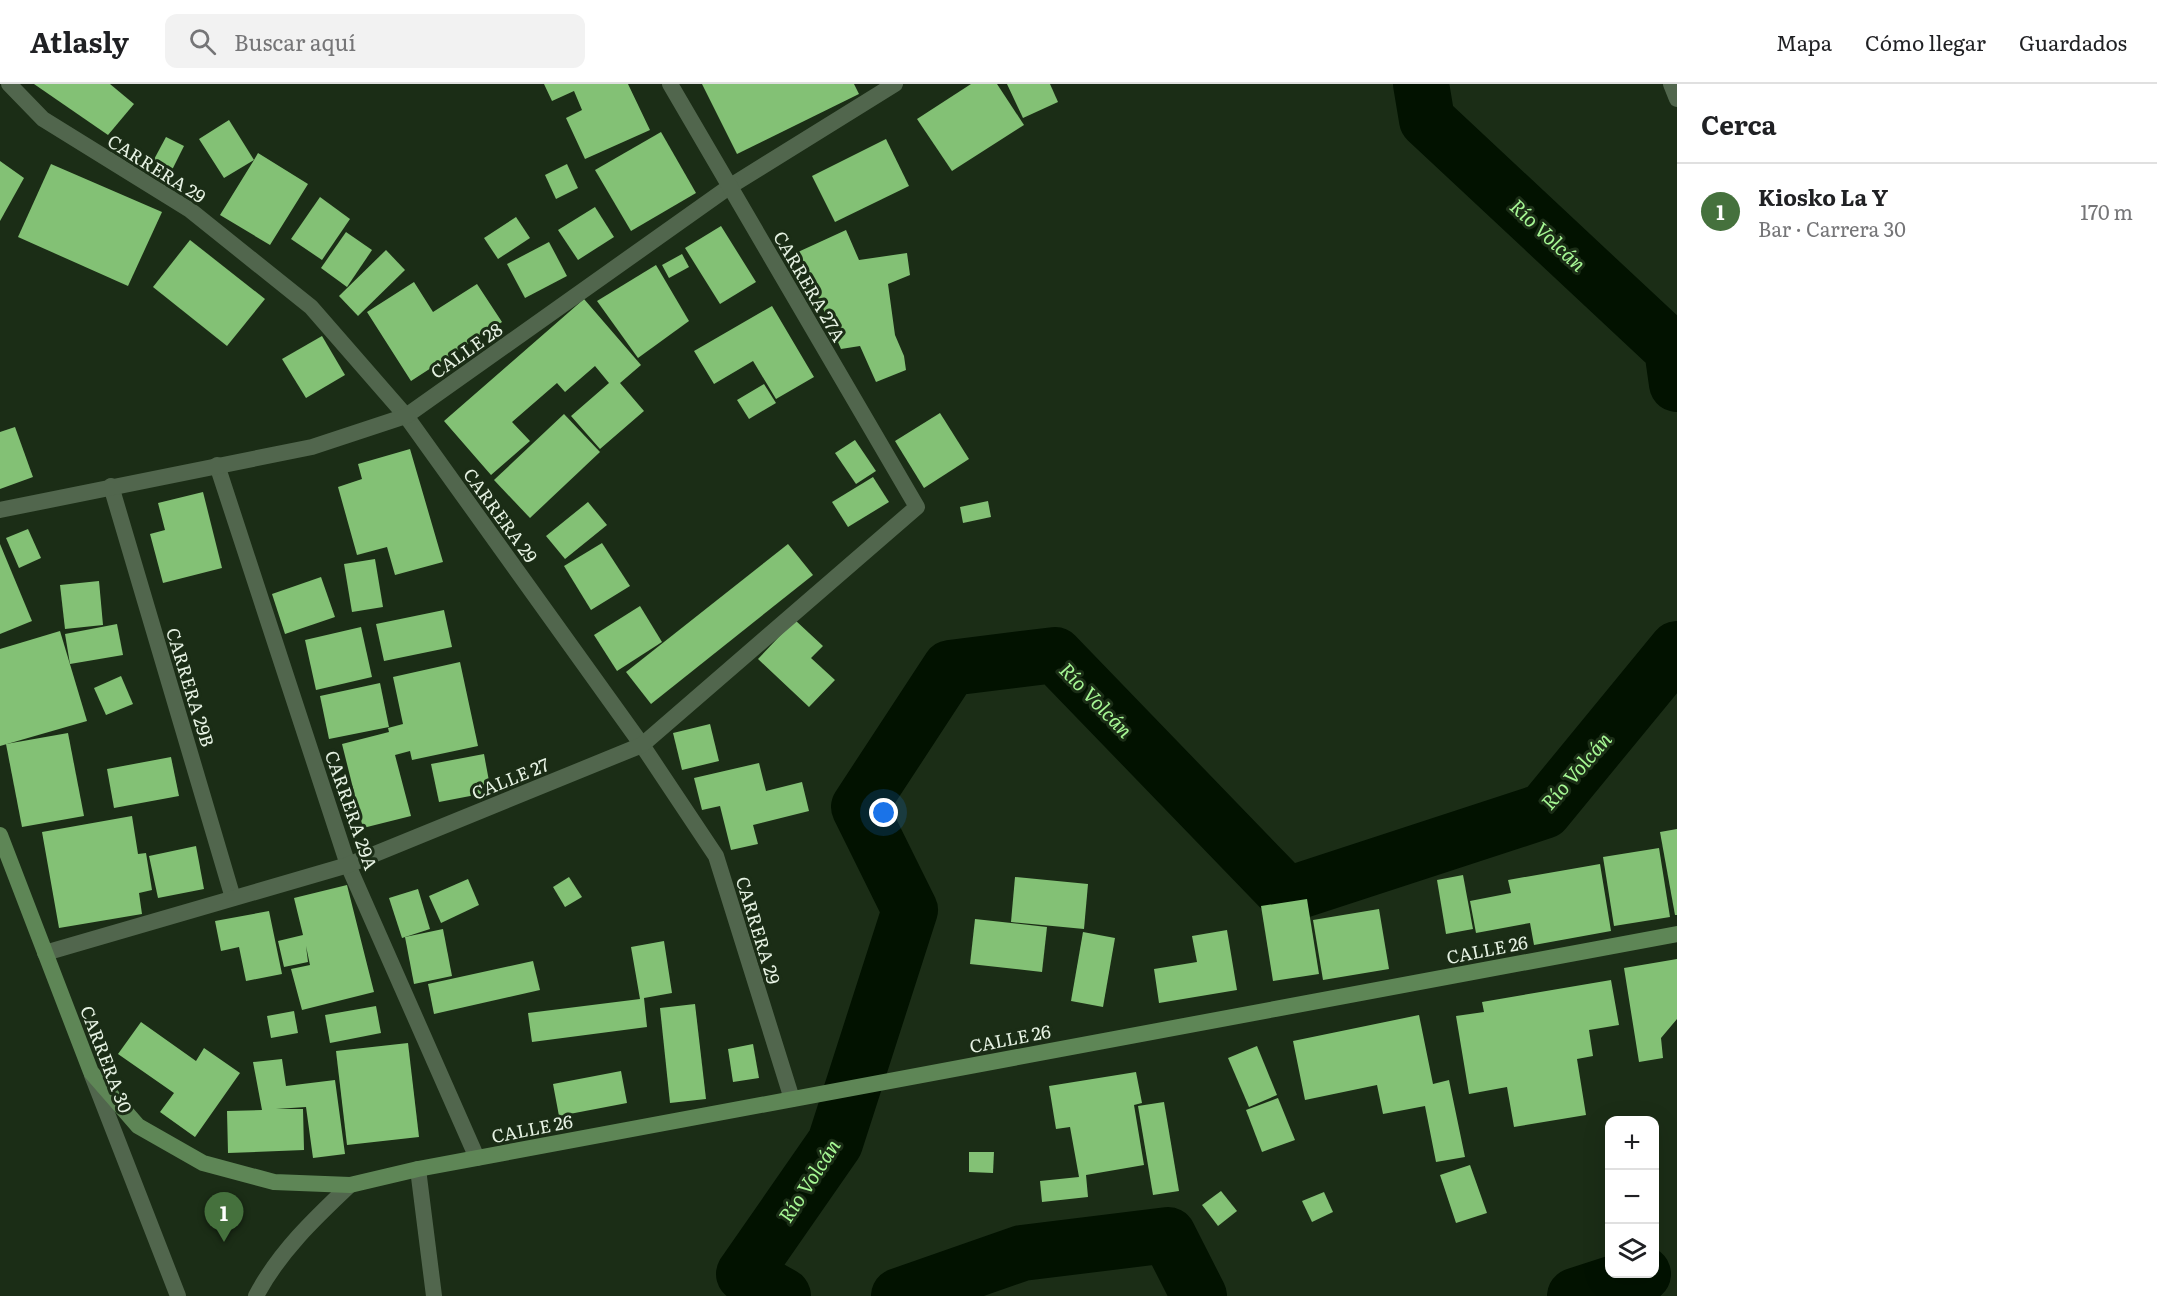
<!DOCTYPE html>
<html lang="es">
<meta charset="utf-8">
<style>
body{margin:0;font-family:Literata,serif;background:#f2f2f2;color:#202124}
.controls{position:absolute;right:18px;bottom:18px;display:grid;overflow:hidden;border-radius:12px;box-shadow:0 6px 24px #0002}
.controls button{width:54px;height:54px;display:grid;place-items:center;padding:0;border:0;border-bottom:2px solid #e0e0e0;background:#fff;color:#202124;font:30px sans-serif}
.you{position:absolute;left:884px;top:729px;width:21px;height:21px;margin:-15px;border:4px solid #fff;border-radius:50%;background:#1a73e8;box-shadow:0 0 0 9px #1a73e833}
.badge{display:grid;place-items:center;width:39px;height:39px;border-radius:50%;background:#45713d;color:#fff;font-size:20px;font-weight:700}
.pin{position:absolute;translate:-50% -50px;filter:drop-shadow(0 2px 3px #0008)}
.pin::after{content:'';position:absolute;top:32px;width:21px;height:18px;background:inherit;clip-path:polygon(0 0,100% 0,50% 100%)}
.list{margin:0;padding:0;list-style:none}
h2{display:flex;justify-content:space-between;align-items:center;height:78px;margin:0;padding:0 24px;font-size:26px}
h2 small{font-size:20px;font-weight:400;color:#757577}
.list li{display:grid;grid-template-columns:39px 1fr auto;gap:18px;align-items:center;box-sizing:border-box;height:96px;padding:0 24px;border-top:2px solid #e0e0e0}
.list b{display:block;font-size:22px;white-space:nowrap}
.list p{margin:0;font-size:20px;white-space:nowrap;color:#757577}
.list em{font-size:20px;font-style:normal;color:#757577}
.icon{flex:none;width:33px;height:33px;fill:none;stroke:currentColor;stroke-width:2;stroke-linecap:round;stroke-linejoin:round}
.map{position:relative;flex:none;width:1677px;height:1212px;overflow:hidden}
header{display:flex;align-items:center;gap:36px;box-sizing:border-box;height:84px;padding:0 30px;background:#fff;border-bottom:2px solid #e0e0e0}
header strong{font-size:28px}
nav{display:flex;gap:33px;margin-inline-start:auto;font-size:21px}
.search{width:420px;height:54px;background:#f2f2f2;display:flex;align-items:center;gap:15px;box-sizing:border-box;padding:0 21px;border-radius:12px;color:#757577;font-size:22px}
main{display:flex}
aside{flex:1;background:#fff}
.map>svg:first-child{display:block}
.lines{fill:none;stroke-linecap:round;stroke-linejoin:round}
.river{stroke:#021200;stroke-width:56}
.building{fill:#83c175}
.minor{stroke:#51664d;stroke-width:16}
.tertiary{stroke:#51664d;stroke-width:16}
.secondary{stroke:#5e8656;stroke-width:16}
.labels{text-anchor:middle;dominant-baseline:central;stroke-width:6;stroke-linejoin:round;paint-order:stroke}
.street-label{font-size:18px;fill:#e6f2e3;stroke:#1b2d16}
.water-label{font-size:20px;font-style:italic;fill:#a6f794;stroke:#1b2d16}
</style>
<header>
<strong>Atlasly</strong>
<div class="search"><svg class="icon" aria-label="search" viewBox="0 0 24 24"><circle cx="10" cy="10" r="6"/><path d="M15 15l6 6"/></svg>Buscar aquí</div>
<nav><a>Mapa</a><a>Cómo llegar</a><a>Guardados</a></nav>
</header>
<main>
<div class="map">
<svg width="1677" height="1212" viewBox="0 0 1677 1212">
<rect width="100%" height="100%" fill="#1b2d16"/>
<g class="lines">
<g class="river">
<polyline points="1421,0 1427,36 1672,265 1677,300"/>
<polyline points="783,1212 744,1190 835,1059 910,826 859,723 950,584 1055,571 1287,811 1544,727 1677,565"/>
<polyline points="899,1212 1022,1169 1168,1151 1199,1212"/>
<polyline points="1575,1212 1643,1190"/>
</g>
</g>
<g class="building">
<polygon points="34,0 110,0 134,20 108,51"/>
<polygon points="544,0 628,0 650,46 585,75 566,34 582,26 574,7 552,17"/>
<polygon points="702,0 854,0 859,10 737,70"/>
<polygon points="971,0 997,0 1024,41 952,87 917,35"/>
<polygon points="1007,0 1050,0 1058,18 1023,34"/>
<polygon points="229,36 254,76 258,69 308,100 270,161 220,131 254,76 224,94 199,55"/>
<polygon points="661,48 696,109 631,147 595,86"/>
<polygon points="166,53 184,62 170,90 151,81"/>
<polygon points="886,55 909,102 835,138 812,92"/>
<polygon points="0,77 24,94 0,137"/>
<polygon points="51,80 162,128 128,202 18,153"/>
<polygon points="567,80 578,104 556,115 545,91"/>
<polygon points="320,113 350,135 322,176 291,155"/>
<polygon points="595,123 614,153 578,176 558,146"/>
<polygon points="516,133 530,154 498,175 484,154"/>
<polygon points="721,142 756,198 720,220 685,164"/>
<polygon points="846,146 859,176 907,169 910,191 888,200 895,251 904,272 906,286 876,298 860,262 841,265 798,168"/>
<polygon points="346,148 372,166 347,203 321,184"/>
<polygon points="190,156 265,215 227,262 153,203"/>
<polygon points="549,158 567,192 525,214 507,180"/>
<polygon points="386,166 405,186 358,232 339,212"/>
<polygon points="682,170 689,183 669,194 662,181"/>
<polygon points="656,181 689,237 638,274 597,217"/>
<polygon points="414,198 433,228 477,200 502,238 411,297 367,228"/>
<polygon points="584,215 641,281 620,299 644,327 600,365 571,332 609,299 595,282 565,308 557,299 512,338 530,357 491,391 444,337"/>
<polygon points="772,222 814,293 776,315 753,277 714,300 694,267"/>
<polygon points="322,252 345,291 306,314 282,275"/>
<polygon points="764,300 776,319 749,335 737,316"/>
<polygon points="940,329 969,375 924,404 895,357"/>
<polygon points="564,330 600,368 530,434 494,396"/>
<polygon points="15,343 33,393 0,405 0,348"/>
<polygon points="855,356 876,387 856,400 835,369"/>
<polygon points="410,365 443,478 395,491 387,463 357,471 338,403 362,395 358,380"/>
<polygon points="873,393 889,418 848,443 832,418"/>
<polygon points="203,408 222,484 163,499 150,450 165,446 158,419"/>
<polygon points="988,417 991,433 963,439 960,423"/>
<polygon points="588,418 607,441 565,475 546,452"/>
<polygon points="28,445 41,474 19,484 6,454"/>
<polygon points="602,459 630,502 591,526 564,482"/>
<polygon points="0,460 32,537 0,550"/>
<polygon points="788,460 813,491 651,620 626,588"/>
<polygon points="375,475 383,523 352,528 344,480"/>
<polygon points="321,493 335,533 285,550 272,510"/>
<polygon points="99,497 103,541 65,545 60,501"/>
<polygon points="640,522 662,558 617,587 594,551"/>
<polygon points="444,526 452,563 384,577 376,540"/>
<polygon points="795,536 823,562 811,574 835,596 809,623 758,575"/>
<polygon points="117,540 123,571 70,580 65,550"/>
<polygon points="361,543 372,593 316,606 305,556"/>
<polygon points="60,547 87,637 0,662 0,565"/>
<polygon points="460,578 478,662 412,676 410,667 395,671 411,732 363,744 342,660 389,648 388,644 403,640 393,593"/>
<polygon points="121,592 133,620 106,631 94,604"/>
<polygon points="380,599 389,643 329,655 320,612"/>
<polygon points="710,640 719,677 682,686 673,649"/>
<polygon points="68,649 84,732 22,743 6,660"/>
<polygon points="484,670 491,708 439,718 431,680"/>
<polygon points="171,673 179,712 114,724 107,685"/>
<polygon points="759,679 766,707 802,698 809,727 753,741 758,760 731,766 720,722 702,726 694,694"/>
<polygon points="132,732 138,770 146,769 152,806 139,809 142,830 59,844 42,748"/>
<polygon points="1677,745 1677,831 1675,831 1660,748"/>
<polygon points="196,762 204,805 158,814 149,772"/>
<polygon points="1659,764 1670,833 1614,842 1603,773"/>
<polygon points="1600,780 1611,847 1534,861 1530,839 1476,849 1470,817 1511,809 1508,796"/>
<polygon points="1463,791 1473,845 1446,850 1437,796"/>
<polygon points="569,793 582,813 565,823 553,803"/>
<polygon points="1015,793 1088,800 1084,845 1011,838"/>
<polygon points="468,795 479,821 441,839 429,812"/>
<polygon points="347,801 374,908 302,926 291,885 310,881 306,862 308,878 284,883 278,857 303,851 294,814"/>
<polygon points="418,805 430,845 402,854 389,814"/>
<polygon points="1307,815 1319,890 1273,897 1261,822"/>
<polygon points="1379,825 1389,885 1323,896 1313,836"/>
<polygon points="269,827 282,890 246,897 239,863 221,867 215,837"/>
<polygon points="975,835 1047,843 1042,888 970,880"/>
<polygon points="443,845 452,892 414,900 405,853"/>
<polygon points="1227,846 1237,906 1159,919 1154,885 1197,878 1192,852"/>
<polygon points="1083,848 1115,854 1103,923 1071,917"/>
<polygon points="664,857 672,909 644,914 647,943 532,958 528,929 640,915 631,863"/>
<polygon points="1677,875 1677,935 1661,954 1663,974 1639,978 1624,884"/>
<polygon points="533,877 540,906 434,930 428,900"/>
<polygon points="1611,896 1619,941 1589,946 1593,972 1577,975 1586,1031 1514,1043 1507,1003 1469,1010 1456,932 1484,928 1482,918"/>
<polygon points="695,920 706,1015 670,1019 660,924"/>
<polygon points="376,922 381,949 330,959 325,931"/>
<polygon points="294,927 298,949 271,954 267,932"/>
<polygon points="1419,931 1433,1000 1449,996 1465,1073 1436,1078 1425,1022 1383,1030 1377,1001 1305,1016 1293,957"/>
<polygon points="141,938 196,977 204,964 240,989 195,1053 160,1028 174,1009 118,970"/>
<polygon points="408,959 419,1053 347,1061 336,967"/>
<polygon points="753,960 759,994 733,998 728,965"/>
<polygon points="1257,962 1277,1011 1249,1023 1228,974"/>
<polygon points="282,975 286,1002 335,996 345,1070 313,1074 306,1023 276,1025 303,1025 304,1066 228,1069 227,1027 262,1026 253,978"/>
<polygon points="621,987 627,1019 559,1032 553,1000"/>
<polygon points="1136,988 1142,1019 1134,1021 1144,1081 1086,1091 1088,1113 1042,1118 1040,1097 1079,1093 1070,1043 1056,1045 1049,1002"/>
<polygon points="1278,1014 1295,1056 1262,1068 1246,1026"/>
<polygon points="1164,1018 1179,1107 1153,1111 1138,1022"/>
<polygon points="969,1068 994,1068 993,1089 969,1088"/>
<polygon points="1470,1081 1487,1129 1456,1139 1440,1091"/>
<polygon points="1221,1107 1237,1127 1218,1142 1202,1121"/>
<polygon points="1324,1108 1333,1128 1312,1138 1302,1117"/>
</g>
<g class="lines">
<g class="minor">
<polyline points="9,0 43,35 190,126 311,223 406,332 642,661 716,772 792,1015"/>
<polyline points="1671,0 1677,15"/>
<polyline points="217,381 348,781 477,1074"/>
<polyline points="111,402 233,814"/>
<polyline points="0,426 312,363 406,332 729,103 895,0"/>
<polyline points="45,869 348,781 642,661 917,423 670,0"/>
<polyline points="418,1085 434,1212"/>
</g>
<g class="tertiary">
<polyline points="92,991 178,1212"/>
<path d="M 256,1212 C 279,1168 315,1134 350,1101"/>
</g>
<polyline class="secondary" points="0,751 91,988 138,1042 203,1079 274,1098 350,1101 418,1085 1677,850"/>
</g>
<g class="labels">
<g class="street-label">
<text transform="translate(157 84) rotate(32)">CARRERA 29</text>
<text transform="translate(810 202) rotate(60)">CARRERA 27A</text>
<text transform="translate(466 266) rotate(-35)">CALLE 28</text>
<text transform="translate(501 431) rotate(54)">CARRERA 29</text>
<text transform="translate(191 603) rotate(73)">CARRERA 29B</text>
<text transform="translate(510 694) rotate(-22)">CALLE 27</text>
<text transform="translate(352 726) rotate(71)">CARRERA 29A</text>
<text transform="translate(759 846) rotate(73)">CARRERA 29</text>
<text transform="translate(1487 865) rotate(-11)">CALLE 26</text>
<text transform="translate(1010 954) rotate(-11)">CALLE 26</text>
<text transform="translate(107 975) rotate(69)">CARRERA 30</text>
<text transform="translate(532 1044) rotate(-11)">CALLE 26</text>
</g>
<g class="water-label">
<text transform="translate(1549 150) rotate(43)">Río Volcán</text>
<text transform="translate(1097 615) rotate(46)">Río Volcán</text>
<text transform="translate(1575 686) rotate(-49)">Río Volcán</text>
<text transform="translate(808 1096) rotate(-57)">Río Volcán</text>
</g>
</g>
</svg>
<div class="controls">
<button>+</button>
<button>−</button>
<button><svg class="icon" aria-label="layers" viewBox="0 0 24 24"><path d="M12 4l9 5-9 5-9-5zM3 14l9 5 9-5"/></svg></button>
</div>
<div class="you"></div>
<div class="pin badge" style="left:224px;top:1158px">1</div>
</div>
<aside>
<h2>Cerca<small></small></h2>
<ul class="list">
<li><span class="badge">1</span><div><b>Kiosko La Y</b><p>Bar · Carrera 30</p></div><em>170 m</em></li>
</ul>
</aside>
</main>
